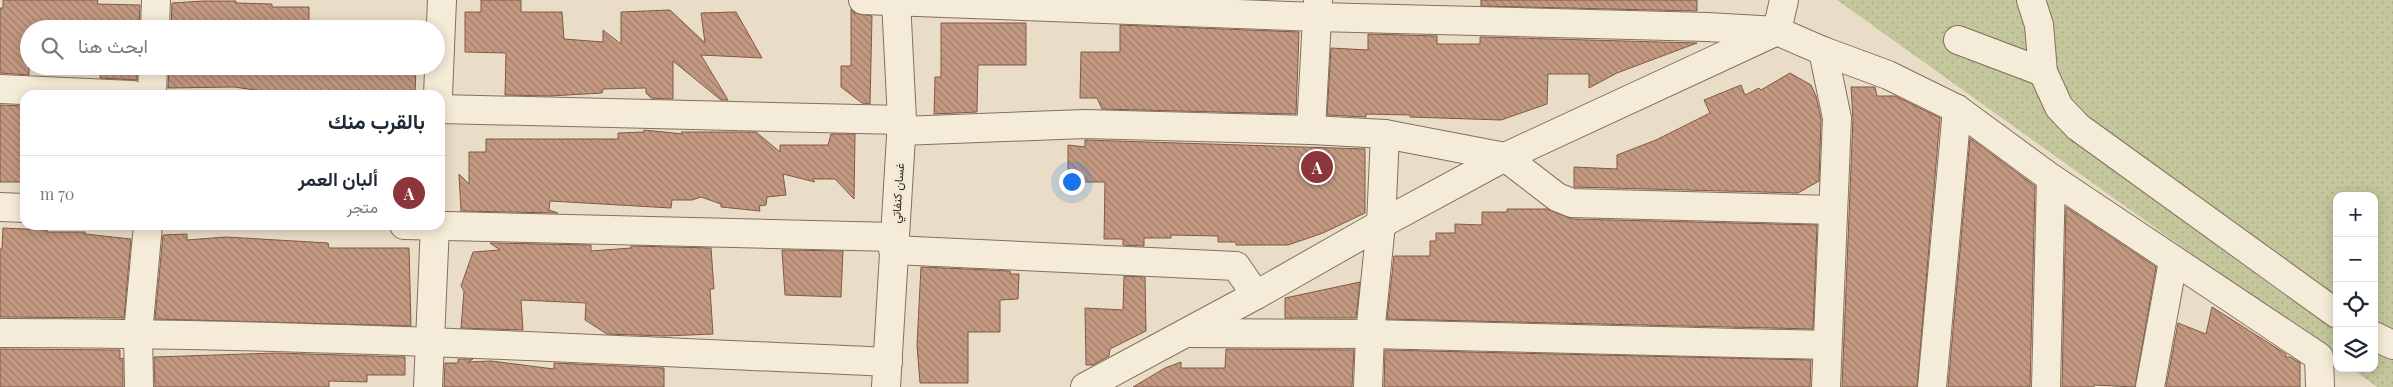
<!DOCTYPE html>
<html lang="ar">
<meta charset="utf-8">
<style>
body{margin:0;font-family:"Playfair Display",Vazirmatn,serif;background:#f2f2f3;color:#1f2937;direction:rtl}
.controls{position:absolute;right:15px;bottom:15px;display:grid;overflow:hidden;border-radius:10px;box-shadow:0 2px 12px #0003}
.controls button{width:45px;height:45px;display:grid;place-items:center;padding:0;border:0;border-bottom:1px solid #e0e1e3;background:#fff;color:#1f2937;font:25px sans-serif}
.you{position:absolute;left:1071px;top:181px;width:18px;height:18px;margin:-12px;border:4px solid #fff;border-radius:50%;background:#1a73e8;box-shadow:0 0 0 8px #1a73e833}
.badge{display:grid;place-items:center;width:32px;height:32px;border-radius:50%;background:#8c353b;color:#fff;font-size:16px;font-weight:700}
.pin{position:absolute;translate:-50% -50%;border:2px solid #fff;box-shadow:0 1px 5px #0006}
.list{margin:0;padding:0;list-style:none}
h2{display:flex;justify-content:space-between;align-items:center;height:65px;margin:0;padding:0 20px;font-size:21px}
h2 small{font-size:16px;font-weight:400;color:#747a83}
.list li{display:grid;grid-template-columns:32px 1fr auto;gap:15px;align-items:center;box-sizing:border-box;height:75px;padding:0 20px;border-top:1px solid #e0e1e3}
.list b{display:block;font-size:19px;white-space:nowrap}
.list p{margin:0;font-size:16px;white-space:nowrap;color:#747a83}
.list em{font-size:16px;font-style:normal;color:#747a83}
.icon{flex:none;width:28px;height:28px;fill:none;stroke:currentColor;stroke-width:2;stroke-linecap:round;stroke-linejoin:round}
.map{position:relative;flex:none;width:2393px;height:387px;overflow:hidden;direction:ltr}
.search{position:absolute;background:#fff;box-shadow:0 2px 12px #0003;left:20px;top:20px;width:425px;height:55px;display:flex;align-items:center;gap:12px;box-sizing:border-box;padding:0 18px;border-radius:28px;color:#747a83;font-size:19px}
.panel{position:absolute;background:#fff;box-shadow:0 2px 12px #0003;left:20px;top:90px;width:425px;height:140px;border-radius:15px;direction:rtl}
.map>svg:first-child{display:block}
.park{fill:url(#park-dots)}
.building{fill:url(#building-back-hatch);stroke:#805a47}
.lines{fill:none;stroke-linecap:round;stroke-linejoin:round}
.minor-casing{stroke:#83705e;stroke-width:30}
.minor{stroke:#f5ebd9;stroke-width:28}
.labels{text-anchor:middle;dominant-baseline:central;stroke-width:5;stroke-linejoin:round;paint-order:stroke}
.street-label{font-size:12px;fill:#352920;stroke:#f2e8d6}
</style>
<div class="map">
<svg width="2393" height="387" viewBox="0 0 2393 387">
<defs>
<pattern id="park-dots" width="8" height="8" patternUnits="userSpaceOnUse" patternTransform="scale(1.25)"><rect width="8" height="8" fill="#c4c79c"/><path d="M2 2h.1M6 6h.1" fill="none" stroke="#a9ab86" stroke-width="1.8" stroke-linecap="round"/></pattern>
<pattern id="building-back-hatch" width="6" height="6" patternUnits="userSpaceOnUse" patternTransform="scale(1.25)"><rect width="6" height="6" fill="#c49981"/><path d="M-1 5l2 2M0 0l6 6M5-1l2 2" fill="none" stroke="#a07d69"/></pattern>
</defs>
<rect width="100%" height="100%" fill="#eaddc7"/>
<polygon class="park" points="1837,0 2393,0 2393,387 2377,387 2351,368 2374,368 2374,196 2337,196 2337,358"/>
<g class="building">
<polygon points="3,0 98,0 97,4 140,5 139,29 29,29 29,75 0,73 0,8 3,8"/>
<polygon points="481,0 521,0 521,12 562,12 564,39 603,42 603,30 621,44 621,12 670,10 705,43 701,13 736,12 762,58 701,55 728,100 721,100 673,61 673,99 651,98 646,93 646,88 603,89 602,93 550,96 505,95 506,53 465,52 465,12 481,12"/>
<polygon points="1481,0 1697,0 1697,11 1481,6"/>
<polygon points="203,1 236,1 236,3 272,4 272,7 309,7 309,29 171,29 172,3"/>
<polygon points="851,9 855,13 872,16 870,104 862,103 841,87 841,66 851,66"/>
<polygon points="941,23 1026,23 1026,65 978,65 977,112 934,114 935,77 941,77"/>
<polygon points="1120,25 1299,32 1296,114 1102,109 1097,98 1080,98 1081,52 1120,52"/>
<polygon points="1368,34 1437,36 1437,44 1480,44 1480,37 1697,43 1617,73 1589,88 1589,74 1548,74 1547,104 1501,120 1410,117 1410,115 1366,114 1366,117 1327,115 1331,48 1368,50"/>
<polygon points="101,66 137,66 137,80 100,78"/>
<polygon points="169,66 416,66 415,95 276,93 234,87 168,88"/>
<polygon points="1790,73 1811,85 1816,96 1821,119 1819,181 1798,193 1574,187 1574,167 1617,169 1617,155 1656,140 1710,113 1704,100 1741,85 1745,95 1759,88 1761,90"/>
<polygon points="1851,87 1875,87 1877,96 1895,96 1940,118 1917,387 1842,387 1853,119"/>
<polygon points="0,105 25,106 25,182 0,182"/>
<polygon points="644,130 683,134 681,132 756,132 780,152 780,145 828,145 831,134 855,134 854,199 835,179 812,179 815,182 783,174 786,195 767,197 766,205 759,206 760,211 721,207 721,204 701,197 692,200 672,200 671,208 550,201 549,210 558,213 461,211 459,174 469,184 469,152 486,152 486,139 618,139 618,133 644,132"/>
<polygon points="1970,138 2035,186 2030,387 1948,387"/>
<polygon points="1085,140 1365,149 1365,213 1323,233 1288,245 1236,245 1236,242 1218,242 1218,236 1171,235 1171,238 1144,238 1144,246 1123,245 1123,239 1104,239 1105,182 1084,182 1085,178 1068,178 1068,145 1085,147"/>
<polygon points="2066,207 2156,267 2135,387 2094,385 2094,387 2062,387"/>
<polygon points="1507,209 1547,209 1572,219 1817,225 1813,329 1387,319 1394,256 1430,256 1430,241 1436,241 1436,233 1455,233 1455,224 1482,225 1482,212 1507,212"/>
<polygon points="3,228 47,230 47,232 85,232 85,234 131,239 124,318 0,317 0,249 2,249"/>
<polygon points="187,234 187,240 226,237 328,243 329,248 409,248 411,326 155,319 163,235"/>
<polygon points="490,243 591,245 591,251 631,248 631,246 711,248 714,289 710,289 713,334 664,336 607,334 585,320 586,303 521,300 523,330 461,328 464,291 461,286 473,252 500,250"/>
<polygon points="782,250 843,251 841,297 785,295"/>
<polygon points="921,267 1010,271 1011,274 1019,274 1018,299 1000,300 1000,332 968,332 968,383 920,383 917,345"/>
<polygon points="1124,276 1145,277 1146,331 1110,349 1109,356 1093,365 1086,365 1085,308 1123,310"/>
<polygon points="1360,282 1356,318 1285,318 1285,298"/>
<polygon points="2212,307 2286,354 2286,357 2290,357 2300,363 2300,387 2166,387 2178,323 2206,334"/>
<polygon points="0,349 120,350 120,359 123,358 123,387 0,387"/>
<polygon points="1226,349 1354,350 1352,387 1133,387 1165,368 1181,362 1181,368 1225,368"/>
<polygon points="1385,350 1811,360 1810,387 1384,387"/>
<polygon points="276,353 405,357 405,375 367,375 367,382 329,381 329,387 155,387 154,357"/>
<polygon points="458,359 473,359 468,362 491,361 554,369 554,363 664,368 664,387 444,387 445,363 458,363"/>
</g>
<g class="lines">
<defs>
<g id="minor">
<polyline points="863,0 1317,17 1707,27 1777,31 1823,51 1888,75 1957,109 2051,178 2319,357 2320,387"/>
<polyline points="2031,0 2039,25 2043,72 2059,107 2078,127 2337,314"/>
<polyline points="155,29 156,0"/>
<polyline points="1958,40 2043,72"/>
<polyline points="1823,51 1837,118 1826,387"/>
<polyline points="0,89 133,95"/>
<polyline points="152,95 153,66"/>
<polyline points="438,95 442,0"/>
<polyline points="440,109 902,120"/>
<polyline points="1311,130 1318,0"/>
<polyline points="901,131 1085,124 1311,130 1385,134 1505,157 1557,197 1572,203 1833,210"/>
<polyline points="0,207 25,208"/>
<polyline points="404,225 894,237"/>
<polyline points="893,250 1236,266 1256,295"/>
<path d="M 0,333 C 296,333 592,349 888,362"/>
<polyline points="1191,333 1370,334 1826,345"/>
<polyline points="2374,336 2393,345"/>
<polyline points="139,387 138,333 148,225"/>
<polyline points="428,387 435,225"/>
<polyline points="886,387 902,120 896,0"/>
<polyline points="1085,387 1256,295 1381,224 1505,157 1777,31 1784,0"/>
<polyline points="1368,387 1370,334 1381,224 1385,134"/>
<polyline points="1932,387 1957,109"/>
<polyline points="2046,387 2051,178"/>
<polyline points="2150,387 2173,261"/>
</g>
</defs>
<use href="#minor" class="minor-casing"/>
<use href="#minor" class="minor"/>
</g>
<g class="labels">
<g class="street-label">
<text transform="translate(897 193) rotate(-86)">غسان كنفاتي</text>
</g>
</g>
</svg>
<div class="controls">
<button>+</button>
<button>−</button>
<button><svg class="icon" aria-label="locate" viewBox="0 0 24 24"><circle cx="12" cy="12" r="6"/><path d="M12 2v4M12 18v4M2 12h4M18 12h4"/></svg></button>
<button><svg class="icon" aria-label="layers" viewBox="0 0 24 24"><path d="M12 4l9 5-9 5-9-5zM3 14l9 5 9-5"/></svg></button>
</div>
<div class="you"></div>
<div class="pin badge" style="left:1317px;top:167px">A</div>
<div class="search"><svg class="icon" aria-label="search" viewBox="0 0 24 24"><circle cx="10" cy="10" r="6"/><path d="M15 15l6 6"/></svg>ابحث هنا</div>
<section class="panel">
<h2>بالقرب منك<small></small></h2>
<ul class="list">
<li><span class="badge">A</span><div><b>ألبان العمر</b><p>متجر</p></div><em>70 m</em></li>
</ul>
</section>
</div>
